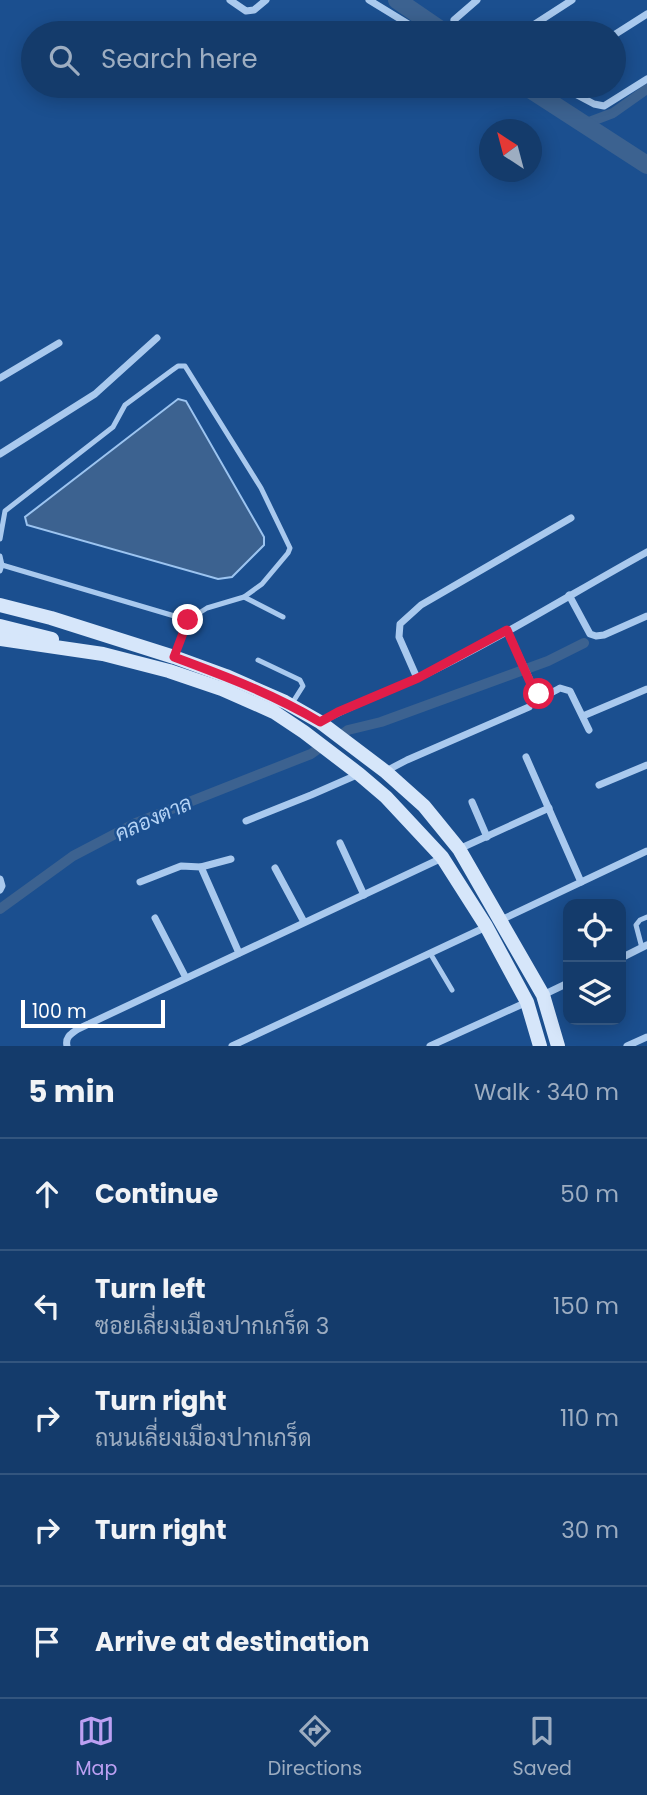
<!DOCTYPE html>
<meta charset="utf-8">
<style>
body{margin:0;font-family:Poppins,Sarabun,sans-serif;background:#1d4271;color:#f1f3f6}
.controls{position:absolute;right:21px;bottom:21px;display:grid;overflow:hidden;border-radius:14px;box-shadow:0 4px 18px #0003}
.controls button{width:63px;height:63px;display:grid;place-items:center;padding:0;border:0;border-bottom:2px solid #33557e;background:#143b6b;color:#f1f3f6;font:35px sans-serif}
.compass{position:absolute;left:479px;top:119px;width:63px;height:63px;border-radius:50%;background:#143b6b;box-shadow:0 4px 18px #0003;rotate:324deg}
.scale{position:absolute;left:21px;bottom:18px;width:144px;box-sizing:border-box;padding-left:7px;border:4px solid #fff;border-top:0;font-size:19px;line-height:24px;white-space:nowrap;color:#fff;-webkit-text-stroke:5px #1b4f8f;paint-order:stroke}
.stop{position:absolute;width:21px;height:21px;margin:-16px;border:5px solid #e11d48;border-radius:50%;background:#fff}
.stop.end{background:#e11d48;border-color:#fff;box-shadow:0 2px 7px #0008}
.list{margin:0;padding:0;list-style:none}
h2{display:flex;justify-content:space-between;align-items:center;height:91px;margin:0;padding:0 28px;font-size:30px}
h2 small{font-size:23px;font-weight:400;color:#9dadc1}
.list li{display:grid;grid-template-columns:46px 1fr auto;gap:21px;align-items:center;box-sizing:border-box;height:112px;padding:0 28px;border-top:2px solid #33557e}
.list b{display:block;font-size:26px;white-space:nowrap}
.list p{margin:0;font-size:23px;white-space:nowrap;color:#9dadc1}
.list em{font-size:23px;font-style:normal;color:#9dadc1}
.icon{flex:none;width:38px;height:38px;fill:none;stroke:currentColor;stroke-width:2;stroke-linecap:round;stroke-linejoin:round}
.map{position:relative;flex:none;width:647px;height:1046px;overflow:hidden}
.search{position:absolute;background:#143b6b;box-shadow:0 4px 18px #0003;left:21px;right:21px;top:21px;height:77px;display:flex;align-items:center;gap:18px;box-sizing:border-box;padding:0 24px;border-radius:38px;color:#9dadc1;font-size:26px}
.sheet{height:651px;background:#143b6b}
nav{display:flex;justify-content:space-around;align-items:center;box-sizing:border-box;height:98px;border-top:2px solid #33557e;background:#143b6b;font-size:19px;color:#9dadc1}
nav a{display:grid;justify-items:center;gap:4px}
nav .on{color:#bca0f2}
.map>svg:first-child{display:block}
.water{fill:#3c6290;stroke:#9cc4f0;stroke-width:2}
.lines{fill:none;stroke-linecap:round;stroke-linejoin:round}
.canal{stroke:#3c6290;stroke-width:10}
.river{stroke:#3c6290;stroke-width:18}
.service{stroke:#a9c9ee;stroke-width:5}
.minor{stroke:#a9c9ee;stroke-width:7}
.secondary{stroke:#d6e6fa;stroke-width:14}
.route{stroke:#e11d48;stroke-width:9}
.labels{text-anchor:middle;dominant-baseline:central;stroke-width:5;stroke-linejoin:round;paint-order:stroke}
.water-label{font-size:21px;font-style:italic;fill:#b5d3f5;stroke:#1b4f8f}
</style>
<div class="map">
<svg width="647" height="1046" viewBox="0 0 647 1046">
<rect width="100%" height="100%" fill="#1b4f8f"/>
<polygon class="water" points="178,399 186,401 264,537 264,545 232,577 218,579 27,525 25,517"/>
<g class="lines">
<g class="canal">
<polyline points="584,124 613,113 647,89"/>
<polyline points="344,733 348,730 381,722 548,661 584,643"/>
<polyline points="0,909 73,856 136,823 311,754 318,749"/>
</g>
<g class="river">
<polyline points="397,0 445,33"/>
<polyline points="525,86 647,165"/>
</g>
<g class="service">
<polyline points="0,539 5,511 113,427 125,405 171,371 178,366 185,366 261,488 290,548 288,553 262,584 244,597 207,608 188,620 175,654"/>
<polyline points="0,556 2,565 0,571"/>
<polyline points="2,565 188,620"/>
<polyline points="244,597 283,617"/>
<polyline points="258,660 300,680 303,686 291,705"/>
<polyline points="642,948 636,925 640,920 647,917"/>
<polyline points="430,953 452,990"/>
</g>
<g class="minor">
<polyline points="230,0 246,11 254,10 266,0"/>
<polyline points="369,0 423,33"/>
<polyline points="454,20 477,0"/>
<polyline points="521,33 572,0"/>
<polyline points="614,35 647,14"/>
<polyline points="560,86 594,104 604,106 647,79"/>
<polyline points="0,378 59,343"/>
<polyline points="0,454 95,394 157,338"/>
<polyline points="569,595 590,634 596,636 604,635 647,616"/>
<path d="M 507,630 L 535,691 C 544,698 551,693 560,688 L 570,691 L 589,730"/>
<polyline points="417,678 399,637 400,624 421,605 571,518"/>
<polyline points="583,716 647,689"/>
<path d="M 320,722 C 352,705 385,693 418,678 C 496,641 571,594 647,552"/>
<polyline points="526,757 581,882"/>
<polyline points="386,771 407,760 529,707"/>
<polyline points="599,785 647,765"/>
<polyline points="472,802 487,837"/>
<polyline points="246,821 311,795 359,774"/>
<polyline points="340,843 364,895"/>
<polyline points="459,849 549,808"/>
<polyline points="201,867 231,859"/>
<polyline points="275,868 304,922"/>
<polyline points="0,879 2,886 0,890"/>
<polyline points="140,882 181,866 201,867 239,953"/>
<polyline points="155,918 186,978"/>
<polyline points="501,920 647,851"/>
<polyline points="621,958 647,945"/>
<polyline points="543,995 568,983"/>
<path d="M 67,1046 C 65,1037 71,1034 78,1029 L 442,858"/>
<polyline points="232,1046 486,927"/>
<polyline points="430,1046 527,1002"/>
<polyline points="627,1046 647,1037"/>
</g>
<g class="secondary">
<polyline points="0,605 51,618 174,657 226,676 285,702 320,722 386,772 424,806 459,849 543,995 558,1046"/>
<polyline points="0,626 52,639"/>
<polyline points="0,639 103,654 169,671 222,689 274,712 304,732 359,774 386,797 442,857 486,926 527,1002 540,1046"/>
</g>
</g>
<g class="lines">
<path class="route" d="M 188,620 L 174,657 C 225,676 273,694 320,722 L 338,712 L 418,678 L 507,630 L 534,691 L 539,694"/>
</g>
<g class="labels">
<g class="water-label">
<text transform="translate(153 818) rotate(-24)">คลองตาล</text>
</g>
</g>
</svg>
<div class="controls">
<button><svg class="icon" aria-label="locate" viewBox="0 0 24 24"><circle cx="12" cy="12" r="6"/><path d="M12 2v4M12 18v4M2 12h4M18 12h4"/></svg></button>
<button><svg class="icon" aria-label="layers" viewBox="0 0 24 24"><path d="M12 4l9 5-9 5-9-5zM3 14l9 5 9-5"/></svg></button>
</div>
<svg class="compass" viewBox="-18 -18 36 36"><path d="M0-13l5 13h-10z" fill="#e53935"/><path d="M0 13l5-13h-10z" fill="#9dadc1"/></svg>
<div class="scale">100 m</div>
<div class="stop" style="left:539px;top:694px"></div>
<div class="stop end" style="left:188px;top:620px"></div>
<div class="search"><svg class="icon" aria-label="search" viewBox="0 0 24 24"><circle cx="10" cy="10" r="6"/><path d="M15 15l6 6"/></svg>Search here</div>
</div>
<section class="sheet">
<h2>5 min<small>Walk · 340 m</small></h2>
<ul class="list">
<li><svg class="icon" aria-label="ahead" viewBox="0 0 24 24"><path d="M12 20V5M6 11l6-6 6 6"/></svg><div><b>Continue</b></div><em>50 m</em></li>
<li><svg class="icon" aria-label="left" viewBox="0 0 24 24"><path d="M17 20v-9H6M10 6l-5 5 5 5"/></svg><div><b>Turn left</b><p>ซอยเลี่ยงเมืองปากเกร็ด 3</p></div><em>150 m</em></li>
<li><svg class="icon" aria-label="right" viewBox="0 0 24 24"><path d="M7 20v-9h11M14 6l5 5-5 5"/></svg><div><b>Turn right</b><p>ถนนเลี่ยงเมืองปากเกร็ด</p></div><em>110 m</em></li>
<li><svg class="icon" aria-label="right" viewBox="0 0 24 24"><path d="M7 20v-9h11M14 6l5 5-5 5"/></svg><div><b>Turn right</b></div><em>30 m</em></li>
<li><svg class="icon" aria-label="arrive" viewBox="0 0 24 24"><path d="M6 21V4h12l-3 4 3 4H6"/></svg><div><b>Arrive at destination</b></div></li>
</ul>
</section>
<nav>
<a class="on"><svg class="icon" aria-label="map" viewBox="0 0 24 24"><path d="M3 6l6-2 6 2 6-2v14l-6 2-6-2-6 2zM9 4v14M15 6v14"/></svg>Map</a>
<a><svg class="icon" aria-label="directions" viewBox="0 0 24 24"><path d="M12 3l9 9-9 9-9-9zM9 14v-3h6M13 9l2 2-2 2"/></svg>Directions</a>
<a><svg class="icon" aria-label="saved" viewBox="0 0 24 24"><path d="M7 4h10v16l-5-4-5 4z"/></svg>Saved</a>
</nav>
